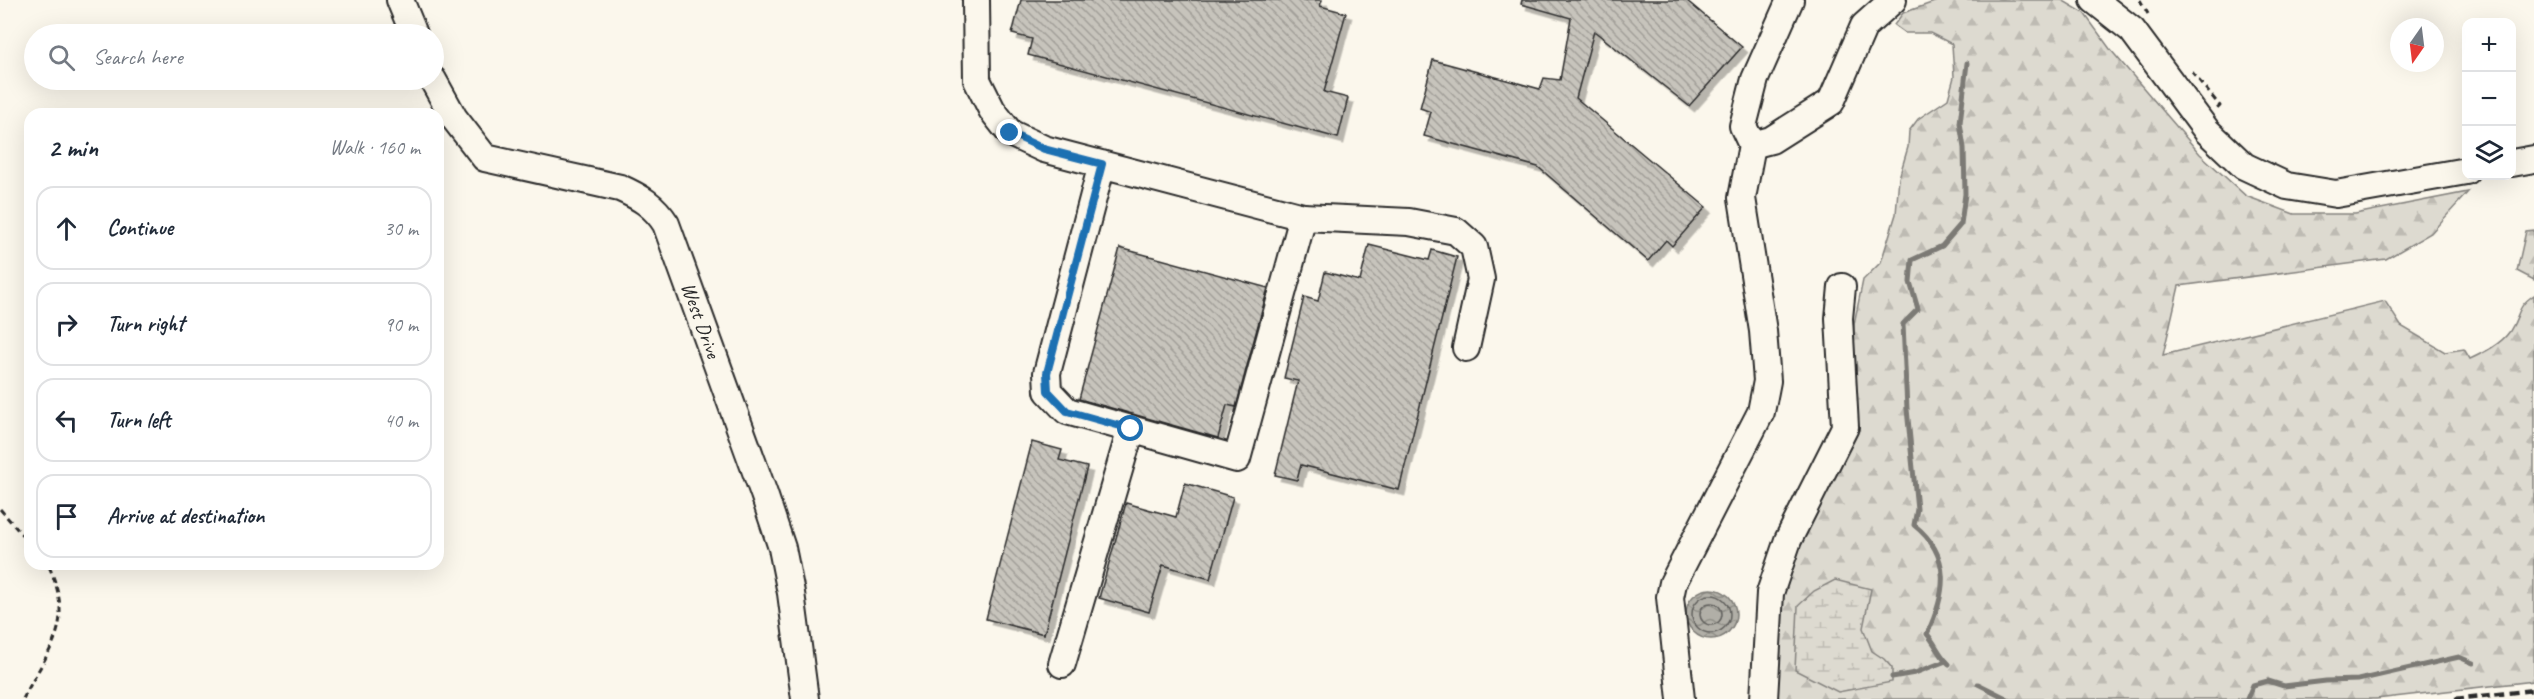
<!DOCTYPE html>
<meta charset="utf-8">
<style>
body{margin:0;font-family:Caveat,sans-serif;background:#f2f2f3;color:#1f2937}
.controls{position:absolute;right:18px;top:18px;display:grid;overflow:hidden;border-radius:12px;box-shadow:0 6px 24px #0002}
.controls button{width:54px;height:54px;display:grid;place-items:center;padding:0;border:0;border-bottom:2px solid #e0e1e3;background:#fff;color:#1f2937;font:30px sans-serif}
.compass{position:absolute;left:2390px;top:18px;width:54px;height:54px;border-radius:50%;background:#fff;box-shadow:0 6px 24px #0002;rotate:194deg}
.stop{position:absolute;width:18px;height:18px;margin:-14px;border:4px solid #1f6fb2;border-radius:50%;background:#fff}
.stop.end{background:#1f6fb2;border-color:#fff;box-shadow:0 2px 6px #0008}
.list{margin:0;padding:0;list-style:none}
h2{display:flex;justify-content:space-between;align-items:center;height:78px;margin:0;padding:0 24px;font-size:26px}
h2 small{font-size:20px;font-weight:400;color:#747a83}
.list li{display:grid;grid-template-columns:39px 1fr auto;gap:18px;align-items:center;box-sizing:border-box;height:84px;margin:0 12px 12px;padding:0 12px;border:2px solid #e0e1e3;border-radius:18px}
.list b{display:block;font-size:22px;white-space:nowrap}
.list em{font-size:20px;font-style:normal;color:#747a83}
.icon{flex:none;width:33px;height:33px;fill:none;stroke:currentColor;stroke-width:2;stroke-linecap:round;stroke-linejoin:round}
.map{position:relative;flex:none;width:2534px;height:699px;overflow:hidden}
.search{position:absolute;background:#fff;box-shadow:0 6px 24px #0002;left:24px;top:24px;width:420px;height:66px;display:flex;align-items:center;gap:15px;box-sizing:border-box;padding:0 21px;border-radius:33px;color:#747a83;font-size:22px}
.panel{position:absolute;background:#fff;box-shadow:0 6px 24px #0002;left:24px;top:108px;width:420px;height:462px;border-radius:18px}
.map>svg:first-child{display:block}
.forest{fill:url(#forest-firs);stroke:#84827e;stroke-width:1.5}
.wetland{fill:url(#wetland-marsh);stroke:#84827e;stroke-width:1.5}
.water{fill:url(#water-waves);stroke:#7b7a75;stroke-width:1.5}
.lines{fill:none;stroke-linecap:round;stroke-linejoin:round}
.shore{stroke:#61605d;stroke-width:1.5}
.stream{stroke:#7b7a75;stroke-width:5}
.building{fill:url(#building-back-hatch);stroke:#2b2b2b;stroke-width:1.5;filter:url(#shadow)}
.minor-casing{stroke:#2b2b2b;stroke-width:30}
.path{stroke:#2b2b2b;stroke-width:3;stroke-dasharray:6 4.5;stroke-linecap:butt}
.minor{stroke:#fbf7ec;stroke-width:26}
.rail{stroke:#2b2b2b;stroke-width:4.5;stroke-dasharray:9 4.5;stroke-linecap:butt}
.route{stroke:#1f6fb2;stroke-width:8}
.labels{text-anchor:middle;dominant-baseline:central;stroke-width:4.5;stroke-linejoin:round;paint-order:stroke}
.street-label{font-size:21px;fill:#2b2b2b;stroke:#fbf7ec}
</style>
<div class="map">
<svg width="2534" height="699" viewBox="0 0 2534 699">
<defs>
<pattern id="forest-firs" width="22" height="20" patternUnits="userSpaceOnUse" patternTransform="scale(1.5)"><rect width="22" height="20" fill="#dddad0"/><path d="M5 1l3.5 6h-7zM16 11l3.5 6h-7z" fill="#bebbb3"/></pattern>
<pattern id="wetland-marsh" width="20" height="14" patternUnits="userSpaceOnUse" patternTransform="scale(1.5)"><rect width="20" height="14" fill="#dddad0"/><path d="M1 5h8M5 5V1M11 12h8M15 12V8" fill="none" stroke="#bebbb3"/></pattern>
<pattern id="water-waves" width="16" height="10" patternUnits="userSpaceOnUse" patternTransform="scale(1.5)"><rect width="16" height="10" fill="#b1afa7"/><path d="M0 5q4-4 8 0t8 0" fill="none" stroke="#908f88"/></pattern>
<pattern id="building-back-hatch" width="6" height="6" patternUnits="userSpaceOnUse" patternTransform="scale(1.5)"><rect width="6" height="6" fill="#c7c4bc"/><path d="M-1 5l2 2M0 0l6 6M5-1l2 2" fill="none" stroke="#a29f99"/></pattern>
<filter id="shadow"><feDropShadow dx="5.5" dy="5.5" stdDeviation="0" flood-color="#0004"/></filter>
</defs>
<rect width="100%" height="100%" fill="#fbf7ec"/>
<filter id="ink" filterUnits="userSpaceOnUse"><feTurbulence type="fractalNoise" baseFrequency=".0167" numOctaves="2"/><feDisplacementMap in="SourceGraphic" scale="12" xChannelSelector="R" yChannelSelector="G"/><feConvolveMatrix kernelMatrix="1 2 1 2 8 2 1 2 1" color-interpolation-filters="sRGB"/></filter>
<g filter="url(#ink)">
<g class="forest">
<path d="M 1940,0 L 2062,0 L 2084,13 L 2110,49 L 2200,154 L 2246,196 L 2294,214 L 2355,214 L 2468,192 L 2431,233 L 2386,259 L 2179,286 L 2163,355 L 2385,301 L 2401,326 L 2445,352 L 2464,349 L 2470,359 C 2485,352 2501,344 2510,331 C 2521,314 2516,307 2534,295 L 2534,681 L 2376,699 L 1780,699 L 1772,690 L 1772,602 L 1849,438 L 1854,324 L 1863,280 L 1881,262 L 1896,214 L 1899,178 L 1908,147 L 1909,131 L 1918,119 L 1948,99 L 1954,77 L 1952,44 L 1930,33 L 1905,33 L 1894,25 L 1903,13 Z"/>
<polygon points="2534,230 2534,280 2517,271 2526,231"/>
</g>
<polygon class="wetland" points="1835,580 1871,589 1863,628 1872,651 1884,659 1892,668 1892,682 1838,692 1795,670 1798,606 1814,591"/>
<circle class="water" cx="1711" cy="614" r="25"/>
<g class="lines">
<g class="shore">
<circle cx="1711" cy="614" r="19"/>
<circle cx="1711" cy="614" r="11"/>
</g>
<g class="stream">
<path d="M 1949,664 C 1939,655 1936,644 1927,634 C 1946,594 1953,556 1914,525 L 1917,509 L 1907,409 L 1903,324 L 1918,309 L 1910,282 L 1912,260 L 1942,246 L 1961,224 L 1965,194 L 1964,148 L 1960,123 L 1967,63"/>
<polyline points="1892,677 1915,673 1946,661"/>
<polyline points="1978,684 2008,699"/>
<polyline points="2247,699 2253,685 2268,681 2284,686 2326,681 2358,680 2459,657 2473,663"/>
</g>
</g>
<g class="building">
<polygon points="1021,0 1322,0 1320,6 1346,13 1324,92 1348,98 1338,138 1028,55 1032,39 1012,34"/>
<polygon points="1522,0 1686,0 1742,47 1689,106 1594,31 1576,98 1706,207 1672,246 1666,240 1648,261 1538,167 1424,136 1431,112 1420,108 1433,60 1540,89 1544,78 1560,80 1571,18 1521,4"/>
<polygon points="1369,245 1429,260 1432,250 1457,257 1399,490 1301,465 1297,480 1275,475 1298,381 1284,378 1304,297 1318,301 1325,272 1360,281"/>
<polygon points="1120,248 1268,288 1236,407 1227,405 1218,438 1079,399"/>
<polygon points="1032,442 1062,450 1059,460 1087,467 1044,634 986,619"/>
<polygon points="1185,483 1233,497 1210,579 1163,565 1149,612 1099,598 1126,503 1176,517"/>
</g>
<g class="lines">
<defs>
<g id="minor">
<polyline points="400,0 414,34"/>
<polyline points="976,0 977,80 992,110 1010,133 1044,149 1303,217 1237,459 1067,411 1048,391 1047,373 1102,164"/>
<polyline points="1790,0 1755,79 1743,126 1752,145 1771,140 1831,102 1864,26 1893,0"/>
<polyline points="2094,0 2132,30 2207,131 2244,166 2287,186 2336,194 2466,171"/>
<path d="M 433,80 L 454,118 L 485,158 L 620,188 C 640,197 654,205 666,224 L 764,494 L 782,548 L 791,593 L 805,699"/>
<polyline points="2512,163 2534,159"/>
<polyline points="1303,217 1409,222 1456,231 1474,247 1481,279 1466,348"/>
<polyline points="1062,664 1131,429"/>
<polyline points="1681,699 1670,597 1673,583 1761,412 1767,381 1763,331 1742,198 1752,145"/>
<polyline points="1764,699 1770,593 1788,540 1845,427 1839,318 1842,287"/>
</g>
</defs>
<use href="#minor" class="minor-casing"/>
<g class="path">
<polyline points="2140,0 2148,14"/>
<polyline points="2192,72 2220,106 2216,110"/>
<polyline points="0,509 30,544"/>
<path d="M 23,699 C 50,645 76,627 48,564"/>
</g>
<use href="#minor" class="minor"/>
<polyline class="rail" points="2455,699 2534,690"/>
</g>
</g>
<g class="lines" filter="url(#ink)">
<polyline class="route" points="1010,133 1044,149 1102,164 1047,373 1048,391 1067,411 1131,429"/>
</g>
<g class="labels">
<g class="street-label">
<text transform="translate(701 320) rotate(70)">West Drive</text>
</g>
</g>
</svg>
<div class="controls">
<button>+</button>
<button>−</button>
<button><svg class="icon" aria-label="layers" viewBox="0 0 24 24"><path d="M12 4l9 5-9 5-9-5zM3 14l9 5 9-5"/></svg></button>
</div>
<svg class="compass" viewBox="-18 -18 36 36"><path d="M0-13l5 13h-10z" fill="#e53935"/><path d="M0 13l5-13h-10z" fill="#747a83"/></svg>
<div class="stop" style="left:1131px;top:429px"></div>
<div class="stop end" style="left:1010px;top:133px"></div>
<div class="search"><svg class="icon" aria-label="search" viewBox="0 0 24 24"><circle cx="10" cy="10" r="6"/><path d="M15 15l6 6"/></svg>Search here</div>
<section class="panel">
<h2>2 min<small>Walk · 160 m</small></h2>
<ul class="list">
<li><svg class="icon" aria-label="ahead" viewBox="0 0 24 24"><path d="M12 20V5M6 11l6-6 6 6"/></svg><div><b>Continue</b></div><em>30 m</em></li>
<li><svg class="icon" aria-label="right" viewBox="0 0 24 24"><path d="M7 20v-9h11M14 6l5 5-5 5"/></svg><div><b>Turn right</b></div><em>90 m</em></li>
<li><svg class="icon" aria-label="left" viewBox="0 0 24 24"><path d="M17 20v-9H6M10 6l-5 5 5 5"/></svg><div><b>Turn left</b></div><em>40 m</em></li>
<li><svg class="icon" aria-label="arrive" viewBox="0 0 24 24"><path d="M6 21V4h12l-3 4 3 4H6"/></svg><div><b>Arrive at destination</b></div></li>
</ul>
</section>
</div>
